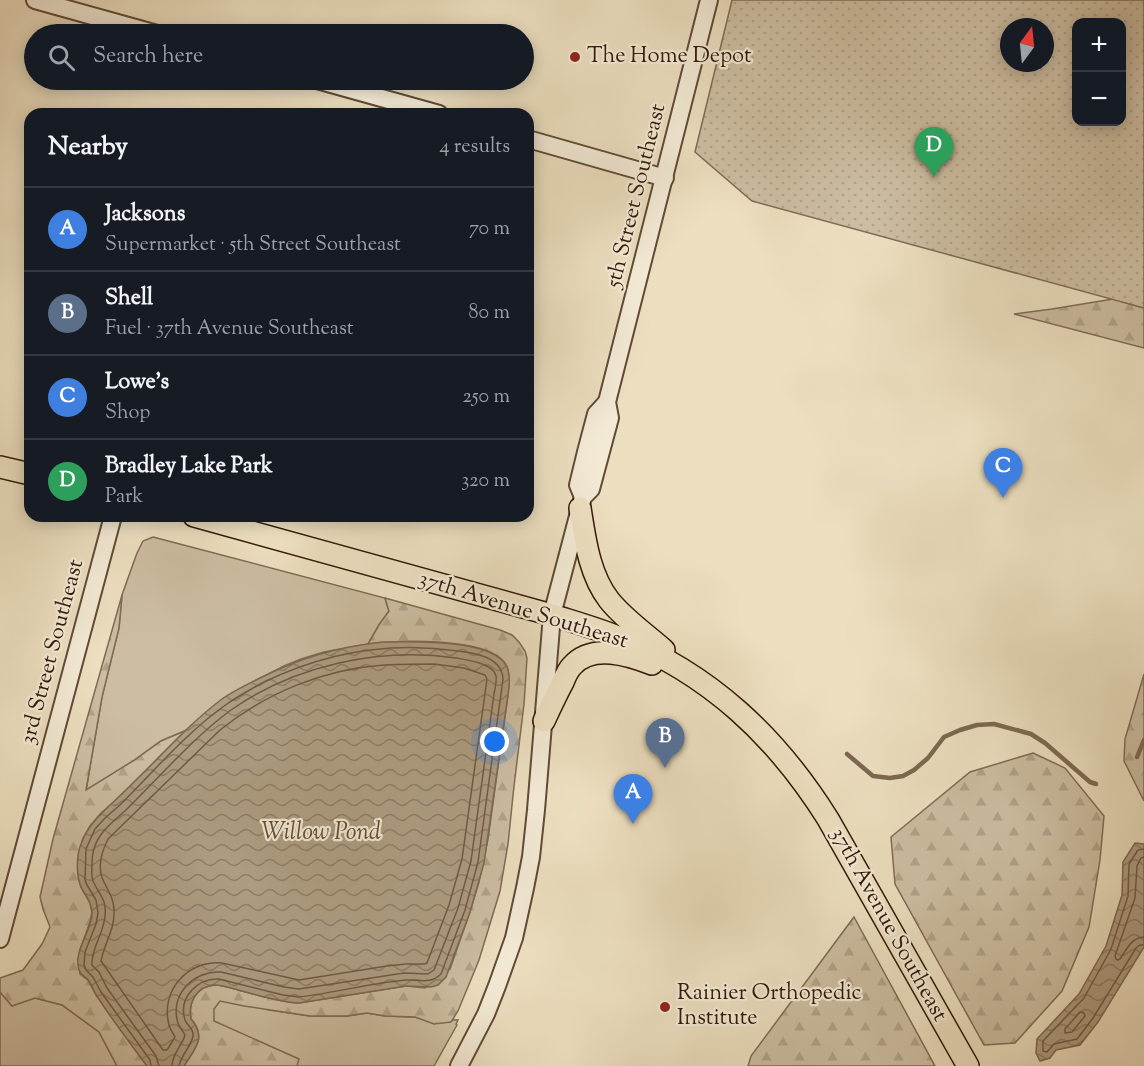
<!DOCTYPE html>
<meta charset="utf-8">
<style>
body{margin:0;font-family:"Sorts Mill Goudy",serif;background:#242831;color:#f1f3f6}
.controls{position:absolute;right:18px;top:18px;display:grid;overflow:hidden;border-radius:12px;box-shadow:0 3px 15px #0003}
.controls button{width:54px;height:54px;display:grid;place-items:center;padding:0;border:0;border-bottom:2px solid #363941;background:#171b24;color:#f1f3f6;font:30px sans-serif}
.compass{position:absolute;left:1000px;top:18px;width:54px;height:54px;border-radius:50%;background:#171b24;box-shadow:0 3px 15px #0003;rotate:15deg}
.you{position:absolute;left:495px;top:742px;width:21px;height:21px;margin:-15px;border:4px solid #fff;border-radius:50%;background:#1a73e8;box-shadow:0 0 0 9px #1a73e833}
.badge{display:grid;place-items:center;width:39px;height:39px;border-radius:50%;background:#2563eb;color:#fff;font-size:20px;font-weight:700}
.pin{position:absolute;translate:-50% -50px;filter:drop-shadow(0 2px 3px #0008)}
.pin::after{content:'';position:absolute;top:32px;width:21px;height:18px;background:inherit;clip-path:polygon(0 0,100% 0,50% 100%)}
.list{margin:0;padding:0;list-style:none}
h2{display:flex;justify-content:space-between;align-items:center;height:78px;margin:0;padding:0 24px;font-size:26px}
h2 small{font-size:20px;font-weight:400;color:#9ea1a6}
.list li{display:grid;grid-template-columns:39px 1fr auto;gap:18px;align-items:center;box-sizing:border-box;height:84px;padding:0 24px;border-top:2px solid #363941}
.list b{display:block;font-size:22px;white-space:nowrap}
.list p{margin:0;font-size:20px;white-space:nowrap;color:#9ea1a6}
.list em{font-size:20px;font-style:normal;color:#9ea1a6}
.icon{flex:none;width:33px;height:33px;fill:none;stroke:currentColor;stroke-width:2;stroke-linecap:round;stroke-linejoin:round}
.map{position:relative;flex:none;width:1144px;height:1066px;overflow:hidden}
.search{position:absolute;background:#171b24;box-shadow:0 3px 15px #0003;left:24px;top:24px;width:510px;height:66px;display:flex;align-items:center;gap:15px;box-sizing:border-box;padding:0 21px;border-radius:33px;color:#9ea1a6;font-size:22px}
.panel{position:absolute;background:#171b24;box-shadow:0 3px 15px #0003;left:24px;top:108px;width:510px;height:414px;border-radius:18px}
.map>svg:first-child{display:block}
.grass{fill:#ccbda1;stroke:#7f6b54;stroke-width:1.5}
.forest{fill:url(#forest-firs);stroke:#7f6b54;stroke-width:1.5}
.park{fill:url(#park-dots);stroke:#7f6b54;stroke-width:1.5;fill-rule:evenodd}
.water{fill:url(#water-waves);stroke:#7c6850;stroke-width:1.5}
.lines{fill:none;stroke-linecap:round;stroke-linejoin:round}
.shore{stroke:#705a44;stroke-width:1.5}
.stream{stroke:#7c6850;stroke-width:4.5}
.minor-casing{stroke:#604a35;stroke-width:20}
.major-casing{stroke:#321907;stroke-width:24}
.minor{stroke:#f3ead6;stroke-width:16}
.major{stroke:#ecdfc0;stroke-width:21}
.poi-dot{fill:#8f2418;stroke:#f3ead6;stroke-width:2}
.labels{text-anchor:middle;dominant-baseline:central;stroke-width:4.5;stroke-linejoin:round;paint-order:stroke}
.poi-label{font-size:22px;fill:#321907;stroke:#f3ead6;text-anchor:start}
.street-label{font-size:22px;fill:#321907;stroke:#f3ead6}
.water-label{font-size:24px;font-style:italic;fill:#634d38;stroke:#f3ead6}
</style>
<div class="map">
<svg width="1144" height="1066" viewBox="0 0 1144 1066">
<defs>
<pattern id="forest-firs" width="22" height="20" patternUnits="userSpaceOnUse" patternTransform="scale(1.5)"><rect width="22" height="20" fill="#ccbda1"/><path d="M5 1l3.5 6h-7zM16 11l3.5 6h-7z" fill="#b0a289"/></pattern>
<pattern id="park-dots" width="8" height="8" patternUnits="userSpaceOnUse" patternTransform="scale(1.5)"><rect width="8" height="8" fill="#ccbda1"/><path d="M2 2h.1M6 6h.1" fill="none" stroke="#b0a289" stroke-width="1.8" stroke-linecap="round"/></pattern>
<pattern id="water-waves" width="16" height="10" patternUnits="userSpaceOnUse" patternTransform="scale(1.5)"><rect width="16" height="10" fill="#ad9c81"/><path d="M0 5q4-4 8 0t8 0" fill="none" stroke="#8d7e68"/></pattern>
</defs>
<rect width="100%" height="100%" fill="#ecdfc0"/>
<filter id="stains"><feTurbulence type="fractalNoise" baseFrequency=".00333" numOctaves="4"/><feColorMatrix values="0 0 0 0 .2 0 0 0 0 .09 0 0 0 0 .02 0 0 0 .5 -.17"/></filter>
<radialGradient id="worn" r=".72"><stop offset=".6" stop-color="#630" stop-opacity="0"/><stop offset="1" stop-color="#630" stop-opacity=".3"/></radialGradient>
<g class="grass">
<polygon points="153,537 385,598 389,611 379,625 368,644 324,652 301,659 284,666 245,686 224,698 187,730 161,741 133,761 86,791 102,697 119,628 122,595 137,553 143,541"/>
<polygon points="0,992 12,1005 35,998 62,1005 99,1032 117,1066 0,1066"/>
<polygon points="214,996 269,1010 310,1016 347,1016 367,1013 385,1016 415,1017 422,1019 458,1020 456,1024 457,1025 434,1066 194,1066"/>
</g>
<g class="forest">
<polygon points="1113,299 1144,308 1144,348 1014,314 1052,309"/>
<polygon points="122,595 119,628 102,697 86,790 133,761 161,741 187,730 116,800 101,813 90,826 83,838 79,852 79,876 81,887 90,903 92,912 90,922 80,950 78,960 80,974 88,980 96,995 147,1066 117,1066 99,1032 62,1005 35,998 12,1006 0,992 0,978 23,970 42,944 50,927 43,909 40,897 53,839"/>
<path d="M 385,598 L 500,630 L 512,635 L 519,642 L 525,651 L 527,658 L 524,704 L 514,786 L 508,844 L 500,891 L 479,960 L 458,1011 L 451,1022 L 434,1024 L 415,1017 L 385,1016 L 367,1013 L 347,1016 L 310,1016 L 244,1006 L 220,1001 L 214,1009 L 214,1021 L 299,1059 L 297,1066 L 184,1066 C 195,1049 207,1036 191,1019 C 188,1003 196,986 215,985 C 222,985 231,988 238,990 C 258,995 279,1002 299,1003 L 406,986 L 425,988 L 450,969 L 470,912 L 479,882 L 488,839 L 508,695 C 509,685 511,673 505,663 C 487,637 398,640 368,644 L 379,625 L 389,611 Z"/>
<polygon points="1144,674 1144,801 1124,761 1125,739"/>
<polygon points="1033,753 1065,768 1104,816 1100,860 1089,927 1062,991 1015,1043 984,1045 895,884 891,837 970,772"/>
<polygon points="854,917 935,1066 748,1066 751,1056"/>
</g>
<path class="park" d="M 732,0 L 1144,0 L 1144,308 L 752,201 L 695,152 ZM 1076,22 L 1122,22 L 1122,122 L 1076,122 ZM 1009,27 L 1045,27 L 1045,63 L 1009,63 Z"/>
<g class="water">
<path d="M 383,642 C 410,642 494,638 507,667 C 511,676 509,687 508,695 L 484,863 L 470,912 L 446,977 L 438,985 L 431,987 L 406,986 L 299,1003 C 279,1002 258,995 238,990 C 231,988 222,985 215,985 C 196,986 188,1003 191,1019 C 207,1038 195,1048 184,1066 L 147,1066 C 130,1043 112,1020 97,996 C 93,991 92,984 88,980 C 85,976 81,976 79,970 C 73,951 91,933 92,914 C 92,904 87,897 82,889 C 76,878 76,856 81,844 C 90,819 115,802 133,783 C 162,755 190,723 222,699 C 233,691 246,685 258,679 C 300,658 336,647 383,642 Z"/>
<polygon points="1135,843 1144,844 1144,947 1098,1022 1080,1045 1056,1050 1050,1058 1040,1061 1036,1053 1037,1039 1079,994 1106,946 1122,895 1123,862"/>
</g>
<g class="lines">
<g class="shore">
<path d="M 434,664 L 464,668 L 485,675 L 487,679 L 462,859 L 449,905 L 427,963 L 425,964 L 406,964 L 387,966 L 299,980 L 222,963 C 188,960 160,990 169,1025 C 170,1029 173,1033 175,1037 L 167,1050 L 163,1050 L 101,961 C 104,944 115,929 114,911 C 114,898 108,891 103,880 C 97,867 102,851 108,839 L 220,730 C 266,693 324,669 384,665 C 400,664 417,664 434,664 Z"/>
<polyline points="1144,849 1138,850 1129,864 1128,896 1111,949 1084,998 1043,1041 1043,1051 1047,1052 1054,1044 1077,1039 1093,1018 1136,948 1140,945 1144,945"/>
<path d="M 1144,857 L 1141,858 L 1137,866 L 1135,898 L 1115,956 L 1116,959 L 1118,960 L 1120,959 C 1127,949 1131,938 1144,937"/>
<polygon points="1080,1012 1084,1013 1085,1016 1072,1032 1065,1033 1065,1029"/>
<path d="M 151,1066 L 150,1060 L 101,992 L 93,977 L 86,970 L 84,965 L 85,952 L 96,924 L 98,913 L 96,900 L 87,885 L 85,880 L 86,849 L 95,829 L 105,818 L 121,804 C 153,772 189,730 227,704 C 238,696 250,690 262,683 C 323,653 390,641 458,651 C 475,653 502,657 503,679 L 478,862 L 465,910 L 441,974 C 430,985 419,979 406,980 C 370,983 335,993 299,997 L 283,995 L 219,979 C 198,978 178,997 185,1020 C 187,1026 194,1028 193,1036 C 191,1047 181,1055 179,1066"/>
<path d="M 159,1066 L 156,1056 L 107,988 L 99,972 L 92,965 C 91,948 104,933 105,916 C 107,899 99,895 93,881 C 91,876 92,869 92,863 C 92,837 108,826 126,810 C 144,792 162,773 180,755 C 196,739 213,723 231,710 C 295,665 380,647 456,658 C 467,660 493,663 496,676 C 497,681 495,688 494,694 L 471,861 L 458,908 L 434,970 L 428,974 L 404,973 L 299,989 L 284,987 L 221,972 C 194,970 169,995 178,1023 C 179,1027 183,1031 185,1035 C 182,1046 172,1054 172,1066"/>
</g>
<g class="stream">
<polyline points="847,754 873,776 890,778 903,776 914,770 928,758 944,737 960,730 977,725 994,724 1031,734 1045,743 1090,782 1096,784"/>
<polyline points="1137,757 1144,740"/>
</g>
<defs>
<g id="minor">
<polyline points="35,0 157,34"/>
<polyline points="317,80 439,114"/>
<polyline points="528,139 665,178"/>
<polyline points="583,497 578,485 586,452 596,414 607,402"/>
<polyline points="0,939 113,516"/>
<polyline points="459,1066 486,1014 497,986 514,938 525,888 531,857 536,810 552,615 583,497 591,489 610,418 607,402 709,0"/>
</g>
<g id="major">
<polyline points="0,467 30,474"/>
<path d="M 580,508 C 585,539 589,574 609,600 C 624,619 646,634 664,650"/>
<path d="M 194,516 L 552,615 C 574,622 596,628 618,637 C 710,674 776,736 828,819 L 968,1066"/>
<path d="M 544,721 C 550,708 556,695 563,682 C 565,677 568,670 572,666 C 592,643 629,655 652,664"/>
</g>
</defs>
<use href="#minor" class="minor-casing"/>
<use href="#major" class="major-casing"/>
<use href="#minor" class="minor"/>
<use href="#major" class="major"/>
</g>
<g class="poi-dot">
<circle cx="575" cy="57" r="6"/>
<circle cx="665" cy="1007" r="6"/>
</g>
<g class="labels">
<g class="poi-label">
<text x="587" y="57">The Home Depot</text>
<text x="677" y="994">Rainier Orthopedic<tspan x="677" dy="25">Institute</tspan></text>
</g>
<g class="street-label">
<text transform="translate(637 196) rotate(-76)">5th Street Southeast</text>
<text transform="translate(523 611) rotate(17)">37th Avenue Southeast</text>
<text transform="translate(53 652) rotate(-75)">3rd Street Southeast</text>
<text transform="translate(888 925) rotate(61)">37th Avenue Southeast</text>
</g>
<g class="water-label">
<text x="321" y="833">Willow Pond</text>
</g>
</g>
<rect width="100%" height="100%" filter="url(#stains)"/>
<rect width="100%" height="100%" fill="url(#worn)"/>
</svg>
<div class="controls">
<button>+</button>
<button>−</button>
</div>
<svg class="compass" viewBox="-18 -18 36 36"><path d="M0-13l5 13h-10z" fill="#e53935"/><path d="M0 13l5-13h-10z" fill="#9ea1a6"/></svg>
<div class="you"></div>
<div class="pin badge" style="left:633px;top:824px;background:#3f7fe0">A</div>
<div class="pin badge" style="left:665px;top:768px;background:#5c6f8a">B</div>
<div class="pin badge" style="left:1003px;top:498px;background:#3f7fe0">C</div>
<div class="pin badge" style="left:934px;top:177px;background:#2e9e5b">D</div>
<div class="search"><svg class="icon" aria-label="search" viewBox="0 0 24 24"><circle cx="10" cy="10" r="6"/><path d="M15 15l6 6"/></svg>Search here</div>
<section class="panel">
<h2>Nearby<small>4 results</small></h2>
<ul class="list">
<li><span class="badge" style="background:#3f7fe0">A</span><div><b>Jacksons</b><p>Supermarket · 5th Street Southeast</p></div><em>70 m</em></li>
<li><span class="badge" style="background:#5c6f8a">B</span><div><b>Shell</b><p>Fuel · 37th Avenue Southeast</p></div><em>80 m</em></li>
<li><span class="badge" style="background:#3f7fe0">C</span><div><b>Lowe's</b><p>Shop</p></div><em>250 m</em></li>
<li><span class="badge" style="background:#2e9e5b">D</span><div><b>Bradley Lake Park</b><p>Park</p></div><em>320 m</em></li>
</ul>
</section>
</div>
